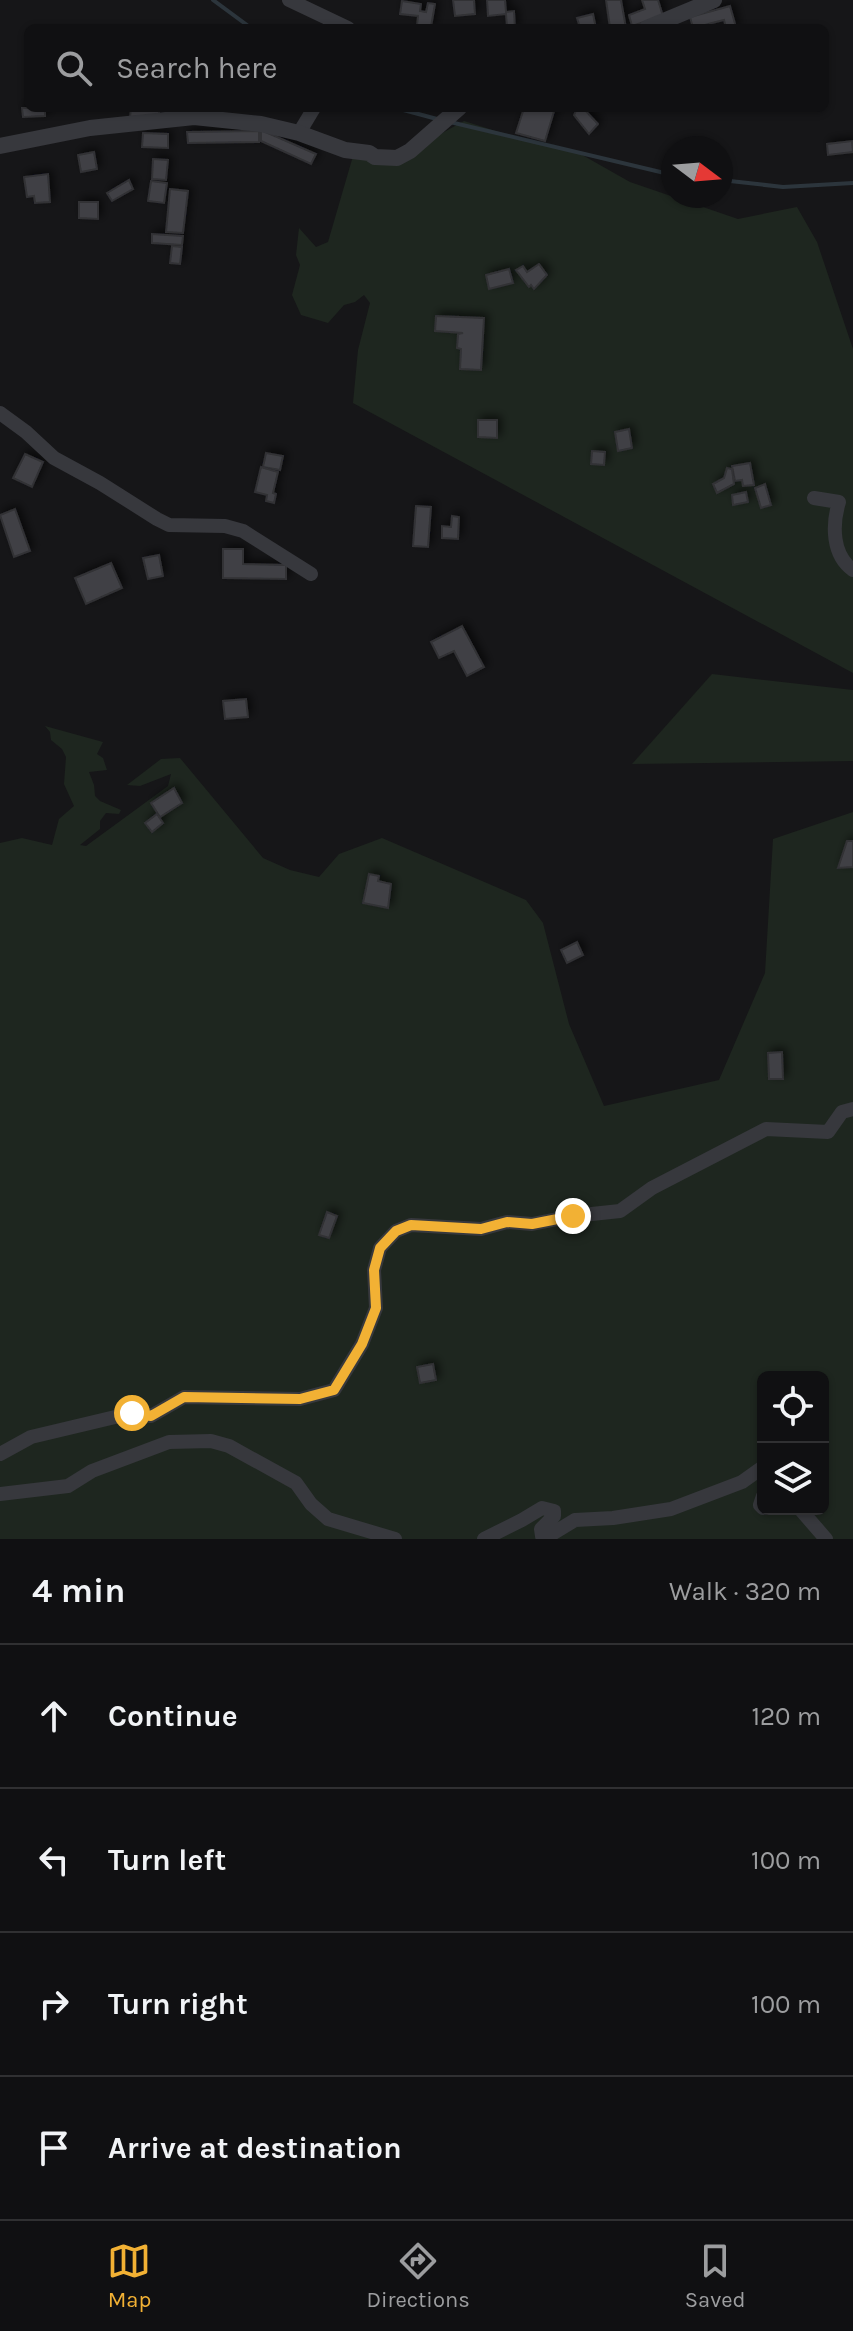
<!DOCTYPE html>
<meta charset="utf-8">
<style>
body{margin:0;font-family:Karla,sans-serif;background:#1e1e20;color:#f1f3f6}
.controls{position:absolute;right:24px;bottom:24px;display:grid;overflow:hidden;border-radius:12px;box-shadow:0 2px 6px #0004}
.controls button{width:72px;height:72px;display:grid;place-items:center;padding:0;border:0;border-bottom:2px solid #303032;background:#101012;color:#f1f3f6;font:40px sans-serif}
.compass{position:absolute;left:661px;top:136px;width:72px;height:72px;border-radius:50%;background:#101012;box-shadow:0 2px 6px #0004;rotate:106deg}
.stop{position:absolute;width:24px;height:24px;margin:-18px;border:6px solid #f2b134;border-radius:50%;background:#fff}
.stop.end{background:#f2b134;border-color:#fff;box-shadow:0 2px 8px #0008}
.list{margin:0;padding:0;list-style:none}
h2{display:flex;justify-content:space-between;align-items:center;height:104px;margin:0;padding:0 32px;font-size:34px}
h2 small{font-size:26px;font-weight:400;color:#9c9d9f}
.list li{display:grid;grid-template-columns:52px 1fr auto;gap:24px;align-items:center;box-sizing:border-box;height:144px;padding:0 32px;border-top:2px solid #303032}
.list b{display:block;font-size:30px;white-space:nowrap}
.list em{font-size:26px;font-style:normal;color:#9c9d9f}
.icon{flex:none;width:44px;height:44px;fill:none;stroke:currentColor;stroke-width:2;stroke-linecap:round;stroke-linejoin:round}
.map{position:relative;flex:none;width:853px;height:1539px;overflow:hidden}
.search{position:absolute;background:#101012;box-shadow:0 2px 6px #0004;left:24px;right:24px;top:24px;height:88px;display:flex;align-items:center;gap:20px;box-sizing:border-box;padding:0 28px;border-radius:12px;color:#9c9d9f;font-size:30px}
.sheet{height:680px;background:#101012}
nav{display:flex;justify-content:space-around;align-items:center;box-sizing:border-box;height:112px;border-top:2px solid #303032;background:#101012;font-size:22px;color:#9c9d9f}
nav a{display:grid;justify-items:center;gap:4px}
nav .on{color:#f2b134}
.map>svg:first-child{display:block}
.green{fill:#1e261f;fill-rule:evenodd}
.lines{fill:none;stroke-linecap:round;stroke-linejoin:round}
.stream{stroke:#2c353c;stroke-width:4}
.building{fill:#404145;stroke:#303034;stroke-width:2;filter:url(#shadow)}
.minor{stroke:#37383d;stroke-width:14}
.tertiary{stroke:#37383d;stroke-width:16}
.route{stroke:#f2b134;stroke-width:10}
</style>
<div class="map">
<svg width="853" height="1539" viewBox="0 0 853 1539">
<defs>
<filter id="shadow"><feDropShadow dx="3.5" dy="-3.5" stdDeviation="4" flood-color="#0009"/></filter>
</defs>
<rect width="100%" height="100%" fill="#161618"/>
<g class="green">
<polygon points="464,121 524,140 577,152 630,182 738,219 797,207 817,242 853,349 853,673 353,403 358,350 370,303 364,295 355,302 344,305 328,323 301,315 292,295 300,265 296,255 299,228 316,247 328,242 353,156 410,151"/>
<polygon points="712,674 853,690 853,761 632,764"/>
<path d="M 45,726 L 103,742 L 97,754 L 103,758 L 107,770 L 89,772 L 94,785 L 95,796 L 100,801 L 121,810 L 119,814 L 106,813 L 100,821 L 100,829 L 80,845 L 86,846 L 168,786 L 171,774 L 140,786 L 127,785 L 161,759 L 180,758 L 263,858 L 290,870 L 319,877 L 339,854 L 382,838 L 526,900 L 543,923 L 569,1024 L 604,1106 L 719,1080 L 765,973 L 773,839 L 853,812 L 853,1539 L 0,1539 L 0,843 L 22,838 L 52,845 L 59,819 L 74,806 L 64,784 L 66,757 L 62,749 L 51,740 L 50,732 ZM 763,1377 L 823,1377 L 823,1509 L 763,1509 Z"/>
</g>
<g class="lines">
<g class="stream">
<polyline points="213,0 251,28"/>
<polyline points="396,108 437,119"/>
<polyline points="450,122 673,175"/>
<polyline points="721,180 783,187 853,183"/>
</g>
</g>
<g class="building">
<polygon points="453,0 474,0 475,14 455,16"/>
<polygon points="487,0 505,0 506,12 514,11 515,28 507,28 506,14 488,16"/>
<polygon points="606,0 621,0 626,28 610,28"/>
<polygon points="642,0 658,0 663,16 632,26 629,15 645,9"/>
<polygon points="402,1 421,4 420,11 426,12 428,3 435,4 431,27 417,25 418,16 400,14"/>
<polygon points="730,6 736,27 726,28 724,20 693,28 690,17"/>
<polygon points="593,14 596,28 580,28 577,18"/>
<polygon points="22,108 45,108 45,116 23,117"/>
<polygon points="131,108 159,108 159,115 130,117"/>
<polygon points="524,108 555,108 545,141 516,133"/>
<polygon points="577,108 583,108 598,124 589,134 574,115"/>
<polygon points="261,130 316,154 311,164 261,141"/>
<polygon points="259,131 259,142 188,143 187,132"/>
<polygon points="143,133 168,134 168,148 142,147"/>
<polygon points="852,141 853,152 828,155 827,144"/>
<polygon points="94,152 97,169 81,172 78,155"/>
<polygon points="153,159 168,160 166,180 152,179"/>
<polygon points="48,174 50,202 35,203 34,196 27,197 24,177"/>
<polygon points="129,180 133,189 112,201 107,193"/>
<polygon points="151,181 167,183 164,203 148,201"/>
<polygon points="170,189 188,191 183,233 166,232"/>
<polygon points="79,202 98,202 98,219 79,218"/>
<polygon points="152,234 183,236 182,245 152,243"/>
<polygon points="172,246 182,247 180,264 170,263"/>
<polygon points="539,264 547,275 534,289 531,285 529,287 516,270 523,266 527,272"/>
<polygon points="509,269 513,283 489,289 486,275"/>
<polygon points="436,316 484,318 481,370 460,369 461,349 457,348 458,334 463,333 435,331"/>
<polygon points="478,420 497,420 497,438 478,437"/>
<polygon points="629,429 632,448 618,451 615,432"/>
<polygon points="592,451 605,452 604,465 591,464"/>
<polygon points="266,453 283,456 280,470 263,467"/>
<polygon points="25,454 43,462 32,487 13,478"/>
<polygon points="750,463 754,485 743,486 742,480 735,481 732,466"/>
<polygon points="261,467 278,472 273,493 276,494 274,503 266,501 267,495 255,492"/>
<polygon points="727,468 732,469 734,484 717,493 713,484 724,478"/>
<polygon points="765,484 771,505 761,508 755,488"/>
<polygon points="746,492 748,502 733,505 732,495"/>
<polygon points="416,506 431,507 428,547 413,546"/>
<polygon points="15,509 30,551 14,557 0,515"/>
<polygon points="452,516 459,517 458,539 442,538 442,526 451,527"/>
<polygon points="223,549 243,549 243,564 286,565 286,579 223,578"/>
<polygon points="159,555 163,576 148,579 143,558"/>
<polygon points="111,563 122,588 86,604 75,578"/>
<polygon points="462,626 484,667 467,676 454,651 439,658 431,642"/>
<polygon points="246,699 248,717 225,719 223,701"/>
<polygon points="174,788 182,803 160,817 151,803"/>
<polygon points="157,814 163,823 152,832 145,823"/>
<polygon points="847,841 853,841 853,867 838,868"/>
<polygon points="369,874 379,876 378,881 391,884 388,908 363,903"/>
<polygon points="577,942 583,955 567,963 561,950"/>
<polygon points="782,1052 783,1079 769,1079 768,1053"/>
<polygon points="327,1212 337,1216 329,1238 319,1235"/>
<polygon points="433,1364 436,1380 420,1383 417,1367"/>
</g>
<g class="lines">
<g class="minor">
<polyline points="289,0 348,28"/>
<polyline points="299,133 314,108"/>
<polyline points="0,413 26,432 54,458 100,483 157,519 169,525 225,526 243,531 311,574"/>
<path d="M 814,498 L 839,502 C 832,525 832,555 853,570"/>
<polyline points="0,1454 31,1437 132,1413 151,1416 184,1397 300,1399 334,1390 362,1344 376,1308 374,1270 380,1248 396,1231 411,1225 481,1229 507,1222 532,1224 573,1216 620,1211 652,1188 766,1129 828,1132 842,1112 853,1109"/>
<polyline points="0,1494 68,1486 92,1471 169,1442 211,1441 229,1446 296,1483 311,1504 328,1519 395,1539"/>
<polyline points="763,1496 760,1505 763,1508"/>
<polyline points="800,1509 826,1539"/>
<polyline points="484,1539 522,1520 542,1508 554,1511 554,1516 541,1529 542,1536 547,1537 575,1520 613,1518 671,1509 742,1482 763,1467"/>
</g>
<g class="tertiary">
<polyline points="647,28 714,0"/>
<polyline points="0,146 90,128 194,117 261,124 299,133 345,150 369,153 375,157 397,158 410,151 459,108"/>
</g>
</g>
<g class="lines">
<polyline class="route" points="132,1413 151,1416 184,1397 300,1399 334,1390 362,1344 376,1308 374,1270 380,1248 396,1231 411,1225 481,1229 507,1222 532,1224 573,1216"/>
</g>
</svg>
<div class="controls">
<button><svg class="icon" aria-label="locate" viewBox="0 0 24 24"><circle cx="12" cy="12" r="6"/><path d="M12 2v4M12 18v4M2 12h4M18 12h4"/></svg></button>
<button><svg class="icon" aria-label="layers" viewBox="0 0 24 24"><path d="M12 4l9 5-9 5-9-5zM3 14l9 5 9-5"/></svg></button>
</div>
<svg class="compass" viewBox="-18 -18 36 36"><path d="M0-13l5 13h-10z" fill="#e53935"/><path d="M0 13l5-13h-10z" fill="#9c9d9f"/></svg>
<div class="stop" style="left:132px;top:1413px"></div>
<div class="stop end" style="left:573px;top:1216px"></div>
<div class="search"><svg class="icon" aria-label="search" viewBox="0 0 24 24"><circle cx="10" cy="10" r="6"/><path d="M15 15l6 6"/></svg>Search here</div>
</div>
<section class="sheet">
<h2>4 min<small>Walk · 320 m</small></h2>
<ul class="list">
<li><svg class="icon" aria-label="ahead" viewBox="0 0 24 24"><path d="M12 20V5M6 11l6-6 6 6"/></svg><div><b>Continue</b></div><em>120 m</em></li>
<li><svg class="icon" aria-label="left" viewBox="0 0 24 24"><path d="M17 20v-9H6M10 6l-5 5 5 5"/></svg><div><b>Turn left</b></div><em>100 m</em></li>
<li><svg class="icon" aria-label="right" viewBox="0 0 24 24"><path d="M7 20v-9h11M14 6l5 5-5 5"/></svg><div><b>Turn right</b></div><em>100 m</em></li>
<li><svg class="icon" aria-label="arrive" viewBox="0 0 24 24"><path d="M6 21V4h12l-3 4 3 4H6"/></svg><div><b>Arrive at destination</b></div></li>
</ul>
</section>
<nav>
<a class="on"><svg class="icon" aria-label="map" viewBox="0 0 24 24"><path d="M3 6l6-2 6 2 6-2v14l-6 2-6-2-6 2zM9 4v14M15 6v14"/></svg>Map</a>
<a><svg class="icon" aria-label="directions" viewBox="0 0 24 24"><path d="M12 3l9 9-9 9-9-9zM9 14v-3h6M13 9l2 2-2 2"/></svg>Directions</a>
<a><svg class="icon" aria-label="saved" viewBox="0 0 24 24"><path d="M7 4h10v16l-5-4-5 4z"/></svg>Saved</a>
</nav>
